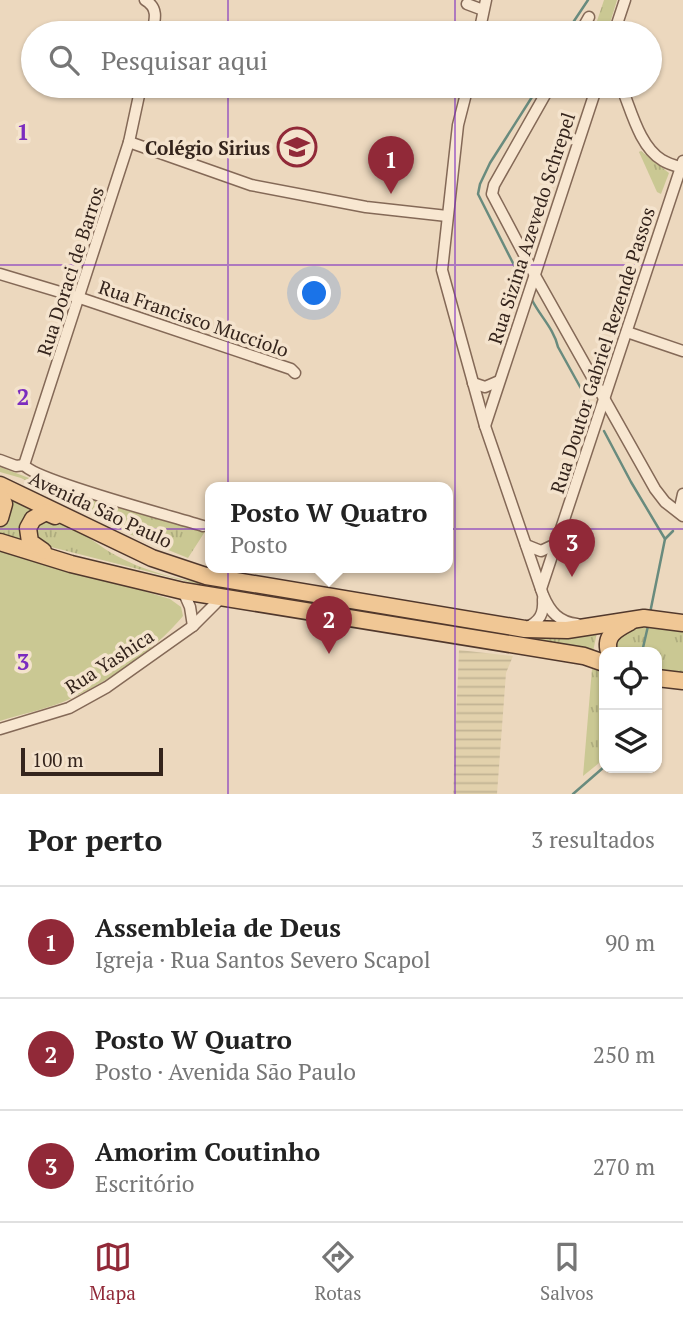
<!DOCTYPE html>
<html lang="pt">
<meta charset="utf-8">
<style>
body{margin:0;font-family:"PT Serif",serif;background:#f6f6f6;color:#222}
.controls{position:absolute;right:21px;bottom:21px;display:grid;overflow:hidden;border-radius:14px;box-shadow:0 2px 5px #0004}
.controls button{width:63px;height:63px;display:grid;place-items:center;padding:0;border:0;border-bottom:2px solid #e0e0e0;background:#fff;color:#222;font:35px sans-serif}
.scale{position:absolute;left:21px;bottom:18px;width:142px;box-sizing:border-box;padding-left:7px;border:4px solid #34241c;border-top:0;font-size:19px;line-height:24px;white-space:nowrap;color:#34241c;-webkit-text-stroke:5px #f4e3cd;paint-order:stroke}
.you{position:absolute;left:315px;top:294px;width:24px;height:24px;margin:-18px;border:5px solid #fff;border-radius:50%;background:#1a73e8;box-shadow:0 0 0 10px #1a73e833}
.badge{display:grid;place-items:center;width:46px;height:46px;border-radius:50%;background:#912938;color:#fff;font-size:23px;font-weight:700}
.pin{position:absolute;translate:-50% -58px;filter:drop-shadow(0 2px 4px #0008)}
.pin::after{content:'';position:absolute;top:37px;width:24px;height:21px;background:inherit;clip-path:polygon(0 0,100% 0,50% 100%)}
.popup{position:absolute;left:205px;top:482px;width:248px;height:91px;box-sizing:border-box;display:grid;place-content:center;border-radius:14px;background:#fff;filter:drop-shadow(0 2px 5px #0005);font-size:23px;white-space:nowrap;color:#767676}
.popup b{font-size:26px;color:#222}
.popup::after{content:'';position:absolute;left:50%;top:100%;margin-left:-14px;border:14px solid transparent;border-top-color:#fff}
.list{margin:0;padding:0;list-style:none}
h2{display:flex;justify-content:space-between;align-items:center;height:91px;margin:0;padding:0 28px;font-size:30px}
h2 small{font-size:23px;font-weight:400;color:#767676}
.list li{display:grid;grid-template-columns:46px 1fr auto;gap:21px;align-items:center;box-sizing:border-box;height:112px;padding:0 28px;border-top:2px solid #e0e0e0}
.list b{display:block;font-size:26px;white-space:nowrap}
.list p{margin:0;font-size:23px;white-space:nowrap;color:#767676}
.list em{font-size:23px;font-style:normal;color:#767676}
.icon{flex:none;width:38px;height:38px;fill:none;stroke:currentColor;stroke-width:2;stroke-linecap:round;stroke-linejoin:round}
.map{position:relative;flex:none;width:683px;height:794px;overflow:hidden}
.search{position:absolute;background:#fff;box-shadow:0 2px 5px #0004;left:21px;right:21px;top:21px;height:77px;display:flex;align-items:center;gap:18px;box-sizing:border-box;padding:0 24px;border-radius:38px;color:#767676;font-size:26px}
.sheet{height:427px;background:#fff}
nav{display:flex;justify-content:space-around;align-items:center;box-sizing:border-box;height:98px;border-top:2px solid #e0e0e0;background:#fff;font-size:19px;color:#767676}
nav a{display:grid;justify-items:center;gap:4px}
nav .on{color:#912938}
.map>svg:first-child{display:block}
.farmland{fill:url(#farmland-rules)}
.grass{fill:#cac893}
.park{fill:url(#park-tufts)}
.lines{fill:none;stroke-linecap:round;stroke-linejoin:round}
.stream{stroke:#698b7e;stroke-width:2.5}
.minor-casing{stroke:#846957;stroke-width:13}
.primary-casing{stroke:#51382c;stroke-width:19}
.minor{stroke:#f8e7d1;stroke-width:10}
.primary{stroke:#f0c795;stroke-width:16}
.grid{fill:none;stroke:#7b2cbf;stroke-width:2;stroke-opacity:0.55}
.labels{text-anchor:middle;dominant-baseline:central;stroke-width:7;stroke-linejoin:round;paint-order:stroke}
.poi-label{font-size:19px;font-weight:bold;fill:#34241c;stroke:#f4e3cd;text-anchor:end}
.street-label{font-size:19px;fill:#34241c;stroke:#f4e3cd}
.grid-label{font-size:23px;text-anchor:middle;font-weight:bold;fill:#7b2cbf;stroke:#f4e3cd;stroke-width:7;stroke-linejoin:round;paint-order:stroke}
</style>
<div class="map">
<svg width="683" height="794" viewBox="0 0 683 794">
<defs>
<pattern id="farmland-rules" width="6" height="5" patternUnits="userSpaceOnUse" patternTransform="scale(1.75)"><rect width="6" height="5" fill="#e2d1ac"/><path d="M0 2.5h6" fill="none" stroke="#c2b393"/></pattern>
<pattern id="park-tufts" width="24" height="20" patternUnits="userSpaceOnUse" patternTransform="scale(1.75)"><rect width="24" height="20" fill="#cac893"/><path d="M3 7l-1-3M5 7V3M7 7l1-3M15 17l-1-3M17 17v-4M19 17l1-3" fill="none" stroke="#aeac7e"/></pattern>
</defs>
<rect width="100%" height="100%" fill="#ecd8be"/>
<polygon class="farmland" points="459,650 513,656 506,673 497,794 453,794"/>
<path class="grass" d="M 0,548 L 170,599 L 181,607 L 183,616 C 154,651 105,684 63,702 C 43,710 21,714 0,721 Z"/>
<g class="park">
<polygon points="604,0 617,0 607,33 598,33 594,30"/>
<polygon points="641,151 669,173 661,194 657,192 639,152"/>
<polygon points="0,467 58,489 108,504 128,506 206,530 188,558 136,537 21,478 0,472"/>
<polygon points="9,496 39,505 24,542 0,535 0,528 9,517"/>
<path d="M 51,519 C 75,524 96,545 117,556 C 150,574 191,583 228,586 L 564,638 L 597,632 L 593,652 L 556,643 L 225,591 L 43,545 L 37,539 L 35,529 L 43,521 Z"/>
<polygon points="637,627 668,629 683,632 683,675 657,672 657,652 614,652 617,636 625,630"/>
<polygon points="592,669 604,672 604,759 583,776"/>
</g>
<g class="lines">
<g class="stream">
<polyline points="566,33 588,0"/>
<polyline points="519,275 478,194 480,184 490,163 539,86"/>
<path d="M 532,300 C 540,316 554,329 558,347 L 589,403"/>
<polyline points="604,431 631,482 665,539 650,613"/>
<polyline points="665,539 673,531"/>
<polyline points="642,652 648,626"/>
<polyline points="573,794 604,767"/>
</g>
<defs>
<g id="minor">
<path d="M 145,0 C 159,8 155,20 152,33"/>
<polyline points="467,4 483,10"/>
<polyline points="479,33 486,0"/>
<polyline points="580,33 589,17"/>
<polyline points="614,33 625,0"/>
<path d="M 468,86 L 458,125 L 442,270 L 485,426 L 543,595 C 550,612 559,622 577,624"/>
<polyline points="550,86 494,185 492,194 538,281 655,489 665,502 683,516"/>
<path d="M 621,86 C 631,109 639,146 662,160 C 668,164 676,166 683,168"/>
<polyline points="129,142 251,185 366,207 447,216"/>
<polyline points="0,274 80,298 291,369 295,373"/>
<polyline points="627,332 683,351"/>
<polyline points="473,383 485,387 499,381"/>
<polyline points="485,426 597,86"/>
<path d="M 0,460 L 16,466 L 24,465 C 36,481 175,517 203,526"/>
<polyline points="24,465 129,142 141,86"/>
<polyline points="679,512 683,494"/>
<polyline points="526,545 541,551 556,544"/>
<polyline points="541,589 683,161"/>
<polyline points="183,591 190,607 193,626"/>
<path d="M 526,628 C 540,621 544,614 543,599"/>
<polyline points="0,729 69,708 107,687 193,626 223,596"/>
</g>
<g id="primary">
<polyline points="0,485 152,558 206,576 525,629 567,630 644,618 683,623"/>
<polyline points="0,495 4,504 0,518"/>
<polyline points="0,542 71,564 183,591 584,656 604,663"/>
<polyline points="43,551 30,542 28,528 33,519 46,512 55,516"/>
<path d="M 609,652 C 604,635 617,629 630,622"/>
<polyline points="657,678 683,681"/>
</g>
</defs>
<use href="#minor" class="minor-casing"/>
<use href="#primary" class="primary-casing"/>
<use href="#minor" class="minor"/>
<use href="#primary" class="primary"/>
</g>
<path class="grid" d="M 228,0 L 228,33M 455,0 L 455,33M 228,86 L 228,794M 455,86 L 455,794M 0,265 L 683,265M 0,529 L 683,529"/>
<defs>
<symbol id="school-ring" viewBox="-11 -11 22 22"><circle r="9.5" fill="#f4e3cd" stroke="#912938" stroke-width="1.5"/><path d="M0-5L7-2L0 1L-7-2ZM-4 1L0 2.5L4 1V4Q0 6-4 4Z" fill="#912938"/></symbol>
</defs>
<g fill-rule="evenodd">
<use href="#school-ring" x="275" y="125" width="44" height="44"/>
</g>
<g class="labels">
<g class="poi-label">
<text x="270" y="147">Colégio Sirius</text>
</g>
<g class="street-label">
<text transform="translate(531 228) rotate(-72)">Rua Sizina Azevedo Schrepel</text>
<text transform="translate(70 271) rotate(-72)">Rua Doraci de Barros</text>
<text transform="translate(194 318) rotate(19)">Rua Francisco Mucciolo</text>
<text transform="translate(602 350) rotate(-72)">Rua Doutor Gabriel Rezende Passos</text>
<text transform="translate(101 509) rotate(25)">Avenida São Paulo</text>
<text transform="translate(109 661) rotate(-33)">Rua Yashica</text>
</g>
</g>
<g class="grid-label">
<text x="23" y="140">1</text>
<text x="23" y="405">2</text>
<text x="23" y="670">3</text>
</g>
</svg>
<div class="controls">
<button><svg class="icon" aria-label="locate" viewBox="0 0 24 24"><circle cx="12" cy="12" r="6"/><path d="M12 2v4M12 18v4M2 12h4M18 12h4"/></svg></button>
<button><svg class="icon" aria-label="layers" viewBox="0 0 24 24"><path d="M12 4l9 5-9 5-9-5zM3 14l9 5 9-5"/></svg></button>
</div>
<div class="scale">100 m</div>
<div class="you"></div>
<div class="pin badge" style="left:391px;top:194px">1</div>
<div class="pin badge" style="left:329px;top:654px">2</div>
<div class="popup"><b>Posto W Quatro</b>Posto</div>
<div class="pin badge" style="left:572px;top:577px">3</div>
<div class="search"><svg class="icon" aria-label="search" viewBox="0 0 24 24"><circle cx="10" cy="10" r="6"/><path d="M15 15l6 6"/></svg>Pesquisar aqui</div>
</div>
<section class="sheet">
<h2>Por perto<small>3 resultados</small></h2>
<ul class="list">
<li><span class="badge">1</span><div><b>Assembleia de Deus</b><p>Igreja · Rua Santos Severo Scapol</p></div><em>90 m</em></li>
<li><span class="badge">2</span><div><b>Posto W Quatro</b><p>Posto · Avenida São Paulo</p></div><em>250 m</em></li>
<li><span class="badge">3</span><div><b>Amorim Coutinho</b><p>Escritório</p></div><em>270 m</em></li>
</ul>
</section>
<nav>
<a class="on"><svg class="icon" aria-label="map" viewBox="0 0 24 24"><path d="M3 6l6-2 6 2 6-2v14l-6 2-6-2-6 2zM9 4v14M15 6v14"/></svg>Mapa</a>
<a><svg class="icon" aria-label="directions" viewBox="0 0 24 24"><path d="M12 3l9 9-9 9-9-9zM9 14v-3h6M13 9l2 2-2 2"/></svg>Rotas</a>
<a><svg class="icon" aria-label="saved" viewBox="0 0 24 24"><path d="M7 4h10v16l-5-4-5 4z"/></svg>Salvos</a>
</nav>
